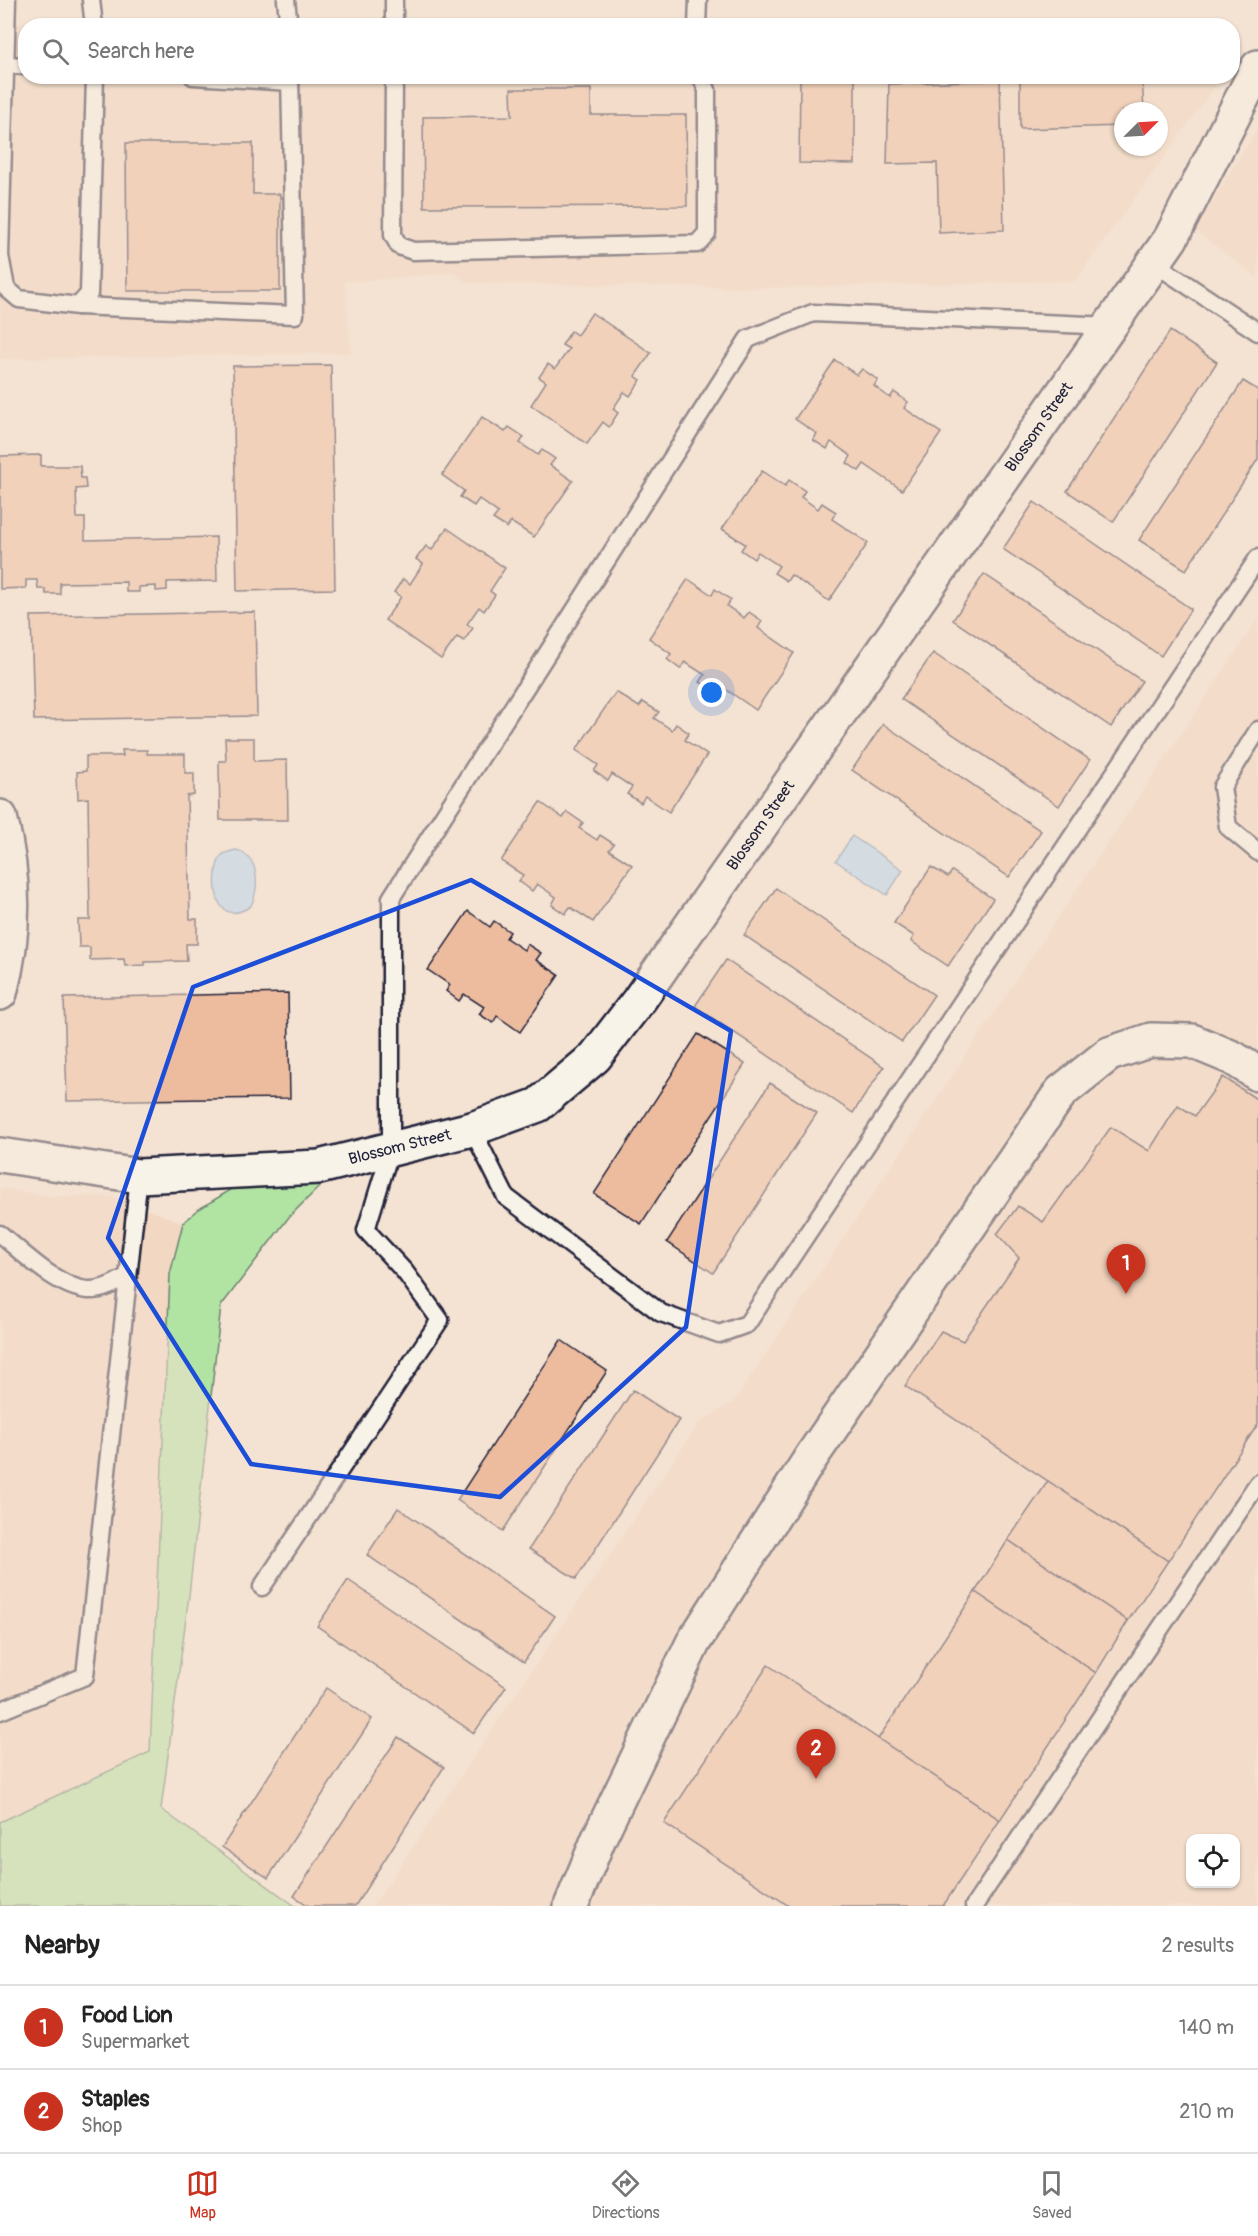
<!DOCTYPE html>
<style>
body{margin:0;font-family:Pangolin,sans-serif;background:#f2f2f2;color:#222}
.controls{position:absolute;right:18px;bottom:18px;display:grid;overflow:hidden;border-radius:12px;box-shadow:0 2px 4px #0004}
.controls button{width:54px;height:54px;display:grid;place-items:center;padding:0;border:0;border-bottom:2px solid #e0e0e0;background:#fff;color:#222;font:30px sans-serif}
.compass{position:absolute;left:1114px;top:102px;width:54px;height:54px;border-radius:50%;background:#fff;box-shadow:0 2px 4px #0004;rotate:66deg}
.you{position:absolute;left:712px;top:693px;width:21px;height:21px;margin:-15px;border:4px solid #fff;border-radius:50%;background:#1a73e8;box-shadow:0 0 0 9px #1a73e833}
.badge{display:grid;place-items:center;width:39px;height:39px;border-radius:50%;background:#c8321e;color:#fff;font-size:20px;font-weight:700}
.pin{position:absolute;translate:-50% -50px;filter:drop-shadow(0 2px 3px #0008)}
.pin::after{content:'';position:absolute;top:32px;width:21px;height:18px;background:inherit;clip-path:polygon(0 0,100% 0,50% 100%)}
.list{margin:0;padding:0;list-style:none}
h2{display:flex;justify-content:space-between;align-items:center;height:78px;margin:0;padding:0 24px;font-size:26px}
h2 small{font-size:20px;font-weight:400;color:#767676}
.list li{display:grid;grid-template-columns:39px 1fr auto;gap:18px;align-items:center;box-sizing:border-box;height:84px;padding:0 24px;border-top:2px solid #e0e0e0}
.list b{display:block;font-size:22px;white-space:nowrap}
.list p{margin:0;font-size:20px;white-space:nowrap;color:#767676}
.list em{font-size:20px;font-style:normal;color:#767676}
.icon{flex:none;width:33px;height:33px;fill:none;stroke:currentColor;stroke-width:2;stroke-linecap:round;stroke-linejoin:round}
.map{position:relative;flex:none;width:1258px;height:1906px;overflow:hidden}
.search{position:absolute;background:#fff;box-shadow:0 2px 4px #0004;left:18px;right:18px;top:18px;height:66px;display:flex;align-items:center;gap:15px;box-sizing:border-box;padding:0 21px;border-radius:24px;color:#767676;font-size:22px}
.sheet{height:246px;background:#fff}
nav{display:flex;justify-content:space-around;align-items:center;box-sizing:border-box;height:84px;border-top:2px solid #e0e0e0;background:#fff;font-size:16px;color:#767676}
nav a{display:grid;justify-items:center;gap:3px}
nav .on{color:#c8321e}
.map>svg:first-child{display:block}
.built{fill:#f2d7c2;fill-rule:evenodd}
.green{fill:#b1e3a3;stroke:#6a826f;stroke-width:1.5}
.water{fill:#add5f7;stroke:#758dac;stroke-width:1.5}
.building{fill:#edbc9e;stroke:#22223b;stroke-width:1.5}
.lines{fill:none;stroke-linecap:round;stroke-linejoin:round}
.service-casing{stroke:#22223b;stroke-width:21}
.minor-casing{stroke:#22223b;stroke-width:38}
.service{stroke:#f7f3e8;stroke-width:16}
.minor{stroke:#f7f3e8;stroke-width:33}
.marked{fill:none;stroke:#1d4ed8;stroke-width:4.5;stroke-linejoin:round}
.labels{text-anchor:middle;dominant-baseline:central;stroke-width:4.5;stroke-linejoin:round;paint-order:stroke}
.street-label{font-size:16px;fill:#22223b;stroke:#f7f3e8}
</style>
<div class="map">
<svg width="1258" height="1906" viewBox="0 0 1258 1906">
<rect width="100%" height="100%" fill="#f4e2d2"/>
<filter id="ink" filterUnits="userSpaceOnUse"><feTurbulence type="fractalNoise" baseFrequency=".0167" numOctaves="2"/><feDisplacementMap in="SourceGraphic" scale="12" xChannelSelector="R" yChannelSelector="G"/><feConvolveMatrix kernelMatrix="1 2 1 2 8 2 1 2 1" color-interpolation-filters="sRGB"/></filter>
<g filter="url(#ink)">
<g class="built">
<path d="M 0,20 L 45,25 L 26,26 L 26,76 L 1222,77 L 1075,281 L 765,288 L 465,283 L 454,273 L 345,282 L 351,353 L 0,359 ZM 1123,111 L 1159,111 L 1159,147 L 1123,147 Z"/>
<polygon points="1258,127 1258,278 1194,230"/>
<path d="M 1258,619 L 1258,1906 L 373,1906 L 698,1424 L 734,1401 ZM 1190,1838 L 1236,1838 L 1236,1884 L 1190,1884 Z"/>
<polygon points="0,1188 51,1196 111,1196 183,1223 170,1274 150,1752 0,1822"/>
</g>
<polygon class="green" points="326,1180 289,1217 221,1306 189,1595 161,1809 295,1906 0,1906 0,1822 150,1752 170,1274 183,1223 199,1209 232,1189"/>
<g class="water">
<polygon points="852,836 903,870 887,895 836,861"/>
<path d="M 236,850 C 259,856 260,886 251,906 C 208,934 212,864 222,855 C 225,853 232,851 236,850 Z"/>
</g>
<g class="building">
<polygon points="855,76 855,164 799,163 800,78"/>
<polygon points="1020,76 1142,76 1144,111 1123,111 1123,126 1020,129"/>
<polygon points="1000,80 1004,230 939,233 937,163 887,164 889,84"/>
<polygon points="511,89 591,89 591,115 686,115 687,206 424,207 423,117 512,116"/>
<polygon points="126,143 253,143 253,194 280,194 280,291 127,291"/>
<polygon points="592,313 651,353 635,376 641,380 630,396 624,392 613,409 618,413 609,427 603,422 587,444 531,405 546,382 539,377 548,364 555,369 569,349 562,345 571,331 577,335"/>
<polygon points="1170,331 1217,362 1113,522 1067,491"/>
<polygon points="835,360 857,375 862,369 878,380 874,386 890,398 894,392 908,402 904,408 941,433 902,490 864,464 859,471 847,463 851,456 831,442 827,449 813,440 817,434 795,419"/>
<polygon points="331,365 335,589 237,591 233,366"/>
<polygon points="1243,381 1258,390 1258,459 1186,570 1139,540"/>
<polygon points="482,417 505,432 509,427 524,437 520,443 538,455 542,450 555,459 550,465 573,481 534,537 511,522 507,528 493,519 498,513 479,499 474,506 460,497 464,491 442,475"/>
<polygon points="41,455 41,466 80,466 81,478 85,478 86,488 76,489 77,518 85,518 85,540 216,537 217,581 167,582 167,590 156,591 156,586 139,587 139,592 126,592 126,582 60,583 60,594 46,594 45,589 38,589 37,580 26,580 26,588 0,589 0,456"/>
<polygon points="762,471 785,486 789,480 805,491 801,497 818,509 822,503 836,512 832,519 868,543 829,601 791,575 787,581 774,573 779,566 758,552 754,559 741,550 745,544 722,529"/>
<polygon points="1034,502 1191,609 1161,656 1003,549"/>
<polygon points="447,528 505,568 490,591 495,595 484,611 479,607 467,624 473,628 464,641 457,637 441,659 385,620 401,597 394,592 403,579 410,584 423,564 416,559 426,546 432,550"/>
<polygon points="984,574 1142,681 1111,727 953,620"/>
<polygon points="688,579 712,595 715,589 731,600 727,606 744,618 749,612 762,621 758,628 794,653 756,710 718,684 714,691 700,682 705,675 685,662 680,669 667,659 671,654 649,638"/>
<polygon points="255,612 257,716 34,720 31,616"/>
<polygon points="933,653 1090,760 1059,806 901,699"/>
<polygon points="616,692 639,707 643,702 659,712 654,718 672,730 676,724 689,733 685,740 707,755 669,812 645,796 641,803 627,794 632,787 612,774 608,781 594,771 598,765 576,750"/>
<polygon points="883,724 1041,831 1009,877 852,770"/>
<polygon points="225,738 254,738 254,761 287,760 288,820 220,820 219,761 226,761"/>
<polygon points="122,750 147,750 147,754 185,754 185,773 194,773 194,795 187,796 190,919 197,919 197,944 186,944 187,961 145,962 145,965 125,966 124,959 90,960 90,947 79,947 78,920 90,920 88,798 78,799 77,772 86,771 86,756 123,756"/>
<polygon points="540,802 563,818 567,812 583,823 579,828 597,840 600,835 614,844 609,850 632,865 593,922 570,907 565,914 552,905 556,897 537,884 532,891 519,881 523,875 501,861"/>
<polygon points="931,867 948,877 952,871 993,899 948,966 911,941 914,936 894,923"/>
<polygon points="776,888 934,995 902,1042 744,935"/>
<polygon points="468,911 490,927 494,921 510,932 506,938 524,950 527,944 541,953 536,960 559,975 520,1032 497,1016 493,1023 479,1014 484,1007 464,994 459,1001 446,991 450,985 428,970"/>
<polygon points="726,960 884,1067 853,1113 695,1006"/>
<polygon points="288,993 290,1098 67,1101 64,998"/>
<polygon points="698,1034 745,1064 641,1224 594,1194"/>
<polygon points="1223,1077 1258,1100 1258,1424 1168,1561 905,1386 941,1331 963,1341 1019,1258 997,1234 1018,1206 1043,1222 1111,1127 1149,1151 1178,1105 1195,1116"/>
<polygon points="770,1083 817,1113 713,1273 667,1242"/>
<polygon points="561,1340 607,1371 503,1531 457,1500"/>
<polygon points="633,1390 679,1420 576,1579 529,1549"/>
<polygon points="1048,1481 1168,1561 1128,1621 1008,1540"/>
<polygon points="398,1508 555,1616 524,1662 367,1555"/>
<polygon points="1008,1540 1128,1621 1096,1673 975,1592"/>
<polygon points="348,1580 506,1687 474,1733 317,1626"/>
<polygon points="975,1592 1096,1673 1000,1820 878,1739"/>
<polygon points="768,1665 1000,1820 943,1906 789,1906 664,1823"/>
<polygon points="326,1688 372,1719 268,1878 222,1847"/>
<polygon points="398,1737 444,1767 355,1906 309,1906 294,1896"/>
</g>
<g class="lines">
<defs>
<g id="service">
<polyline points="7,0 0,256 6,288 19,299 78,306 89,294 95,76"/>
<polyline points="91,0 94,26"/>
<polyline points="286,0 289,26"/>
<polyline points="394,0 394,26"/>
<polyline points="697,26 698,0"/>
<polyline points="6,65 26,66"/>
<polyline points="193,76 290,82"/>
<polyline points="394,76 393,235 399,246 413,251 697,244 707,233 707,90 701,76"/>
<polyline points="1154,263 1258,332"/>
<polyline points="78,306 295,315 290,76"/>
<polyline points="1258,730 1222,787 1228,827 1258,852"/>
<polyline points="472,1129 506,1197 661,1313 719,1334 747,1324 1258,558"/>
<path d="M 0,1234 C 22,1252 58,1288 88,1290 C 102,1291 116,1283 128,1276"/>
<polyline points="262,1587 440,1320 405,1272 366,1230 391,1149 391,898 748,339 813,313 1111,326"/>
<polyline points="0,1711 85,1676 139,1176"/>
<polyline points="974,1906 1258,1483"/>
</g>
<g id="minor">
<path d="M 0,817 C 15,877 16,933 0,993"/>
<path id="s1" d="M 0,1155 L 139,1176 L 319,1167 L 472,1129 L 538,1105 L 595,1057 L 639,1000 L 1171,238 L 1258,67"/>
<polyline points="571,1906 599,1838 693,1643 812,1456 1061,1092 1109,1054 1151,1040 1192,1041 1233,1058 1258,1074"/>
</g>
</defs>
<use href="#service" class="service-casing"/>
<use href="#minor" class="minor-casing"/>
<use href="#service" class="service"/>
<use href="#minor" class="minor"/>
</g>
</g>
<path d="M0 0H1258V1906H0ZM 471,880 L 731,1031 L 686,1327 L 500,1497 L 251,1464 L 108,1238 L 193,987 Z" fill="#f4e2d2" fill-opacity=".55" fill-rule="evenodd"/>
<path class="marked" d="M 471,880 L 731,1031 L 686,1327 L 500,1497 L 251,1464 L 108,1238 L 193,987 Z"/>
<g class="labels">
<g class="street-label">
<text stroke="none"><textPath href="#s1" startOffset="1394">Blossom Street</textPath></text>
<text stroke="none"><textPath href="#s1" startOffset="908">Blossom Street</textPath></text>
<text stroke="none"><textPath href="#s1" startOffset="404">Blossom Street</textPath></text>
</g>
</g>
</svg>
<div class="controls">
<button><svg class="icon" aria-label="locate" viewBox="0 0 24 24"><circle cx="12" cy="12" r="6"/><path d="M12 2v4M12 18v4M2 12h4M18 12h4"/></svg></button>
</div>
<svg class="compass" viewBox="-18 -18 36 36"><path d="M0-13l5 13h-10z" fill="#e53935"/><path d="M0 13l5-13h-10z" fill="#767676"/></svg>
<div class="you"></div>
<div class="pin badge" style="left:1126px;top:1294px">1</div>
<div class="pin badge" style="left:816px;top:1779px">2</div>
<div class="search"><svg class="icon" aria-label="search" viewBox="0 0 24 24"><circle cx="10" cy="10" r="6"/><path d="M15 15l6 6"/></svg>Search here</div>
</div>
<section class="sheet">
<h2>Nearby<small>2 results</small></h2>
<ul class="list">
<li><span class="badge">1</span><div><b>Food Lion</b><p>Supermarket</p></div><em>140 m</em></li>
<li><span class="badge">2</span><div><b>Staples</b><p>Shop</p></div><em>210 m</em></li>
</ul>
</section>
<nav>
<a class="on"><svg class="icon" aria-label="map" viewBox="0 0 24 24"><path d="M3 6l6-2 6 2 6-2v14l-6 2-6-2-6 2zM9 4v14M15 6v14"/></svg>Map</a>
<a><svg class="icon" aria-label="directions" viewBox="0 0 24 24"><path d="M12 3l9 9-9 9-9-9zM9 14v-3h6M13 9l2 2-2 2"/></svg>Directions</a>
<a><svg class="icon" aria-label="saved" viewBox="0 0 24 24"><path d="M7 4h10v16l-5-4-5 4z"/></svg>Saved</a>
</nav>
